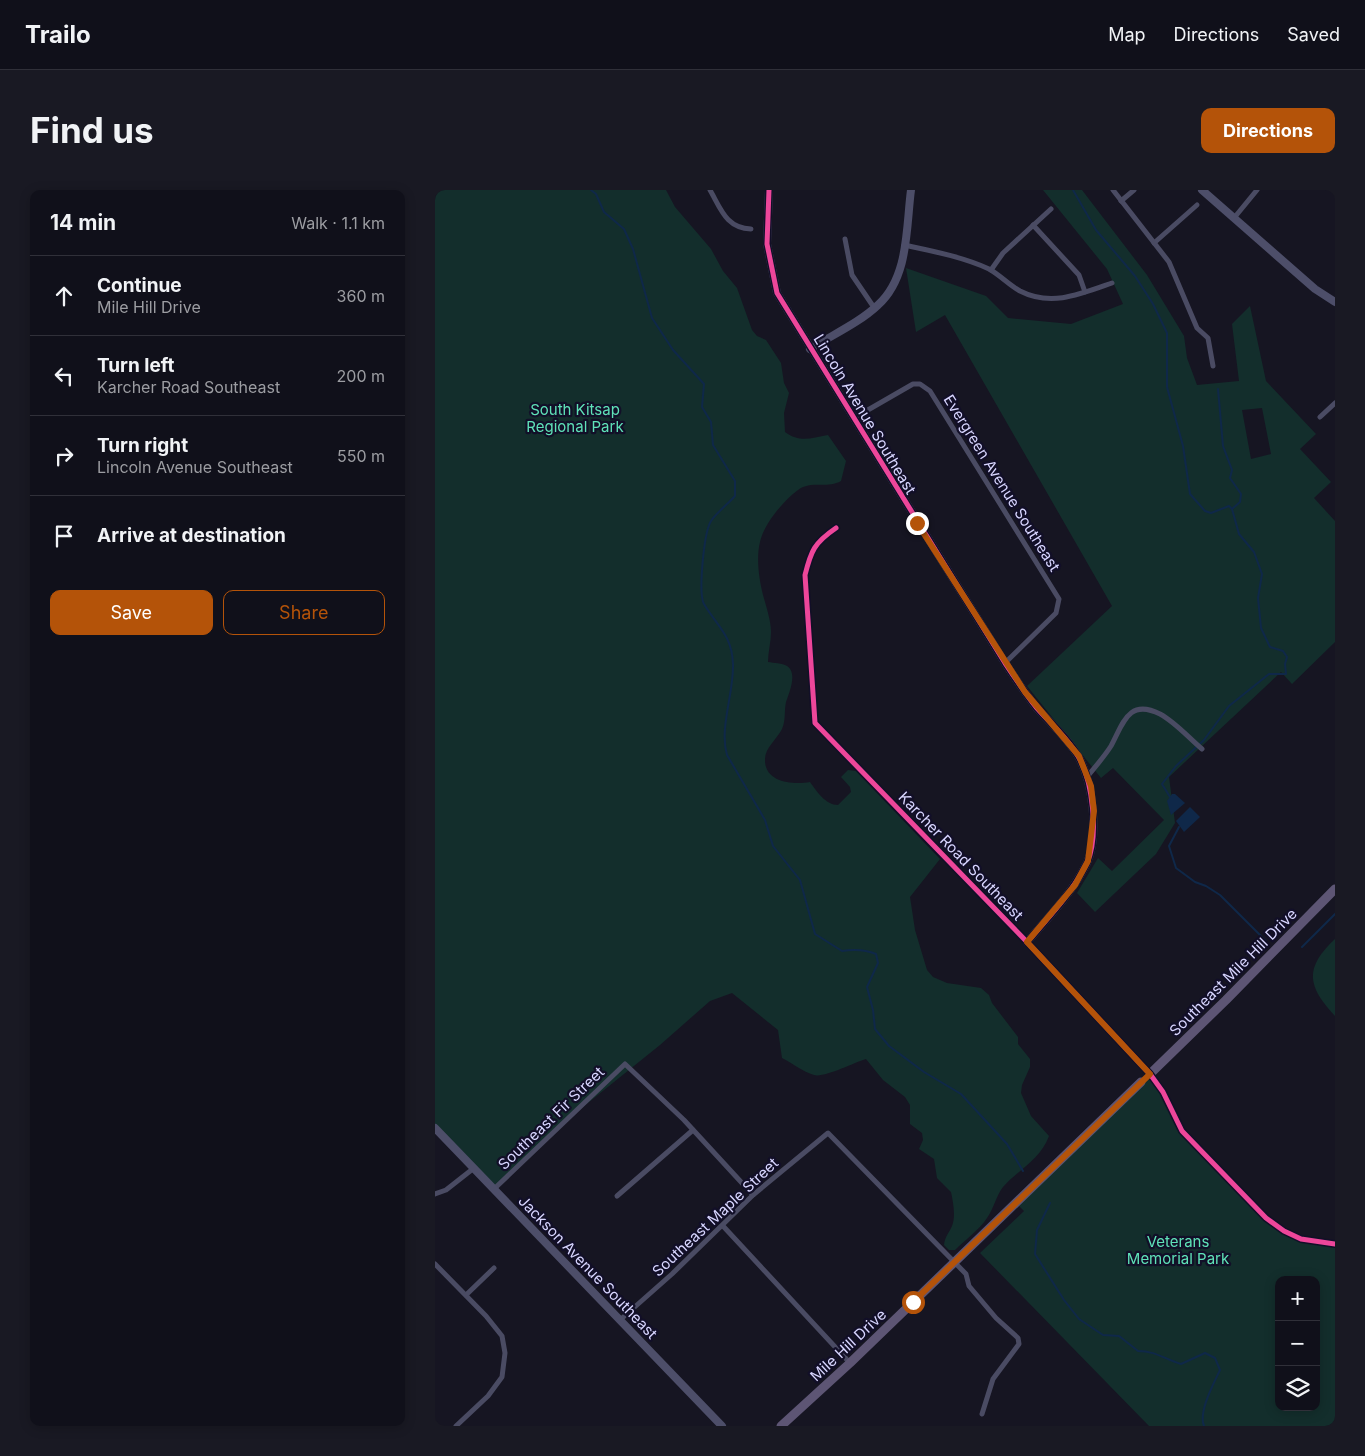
<!DOCTYPE html>
<meta charset="utf-8">
<style>
body{margin:0;font-family:Inter,sans-serif;background:#191923;color:#f1f3f6}
.controls{position:absolute;right:15px;bottom:15px;display:grid;overflow:hidden;border-radius:10px;box-shadow:0 2px 12px #0003}
.controls button{width:45px;height:45px;display:grid;place-items:center;padding:0;border:0;border-bottom:1px solid #303039;background:#10101a;color:#f1f3f6;font:25px sans-serif}
.stop{position:absolute;width:15px;height:15px;margin:-11px;border:4px solid #b45309;border-radius:50%;background:#fff}
.stop.end{background:#b45309;border-color:#fff;box-shadow:0 1px 5px #0008}
.list{margin:0;padding:0;list-style:none}
h2{display:flex;justify-content:space-between;align-items:center;height:65px;margin:0;padding:0 20px;font-size:21px}
h2 small{font-size:16px;font-weight:400;color:#9c9da2}
.list li{display:grid;grid-template-columns:32px 1fr auto;gap:15px;align-items:center;box-sizing:border-box;height:80px;padding:0 20px;border-top:1px solid #303039}
.list b{display:block;font-size:19px;white-space:nowrap}
.list p{margin:0;font-size:16px;white-space:nowrap;color:#9c9da2}
.list em{font-size:16px;font-style:normal;color:#9c9da2}
.actions{display:flex;gap:10px;padding:15px 20px}
.actions a{flex:1;padding:11px 0;border:1px solid #b45309;border-radius:10px;text-align:center;font-size:18px;color:#b45309}
.actions .main{background:#b45309;color:#fff}
.icon{flex:none;width:28px;height:28px;fill:none;stroke:currentColor;stroke-width:2;stroke-linecap:round;stroke-linejoin:round}
.map{position:relative;flex:none;width:900px;height:1236px;overflow:hidden;border-radius:10px}
header{display:flex;align-items:center;gap:30px;box-sizing:border-box;height:70px;padding:0 25px;background:#10101a;border-bottom:1px solid #303039}
header strong{font-size:24px}
nav{display:flex;gap:28px;margin-inline-start:auto;font-size:18px}
.intro{display:flex;align-items:center;justify-content:space-between;box-sizing:border-box;height:120px;padding:0 30px}
h1{margin:0;font-size:35px}
.button{padding:12px 22px;border-radius:10px;background:#b45309;color:#fff;font-size:18px;font-weight:700}
main{display:flex;gap:30px;padding:0 30px}
aside{flex:1;background:#10101a;border-radius:10px;box-shadow:0 2px 12px #0003}
.map>svg:first-child{display:block}
.green{fill:#132e2c;fill-rule:evenodd}
.water{fill:#0f2849}
.lines{fill:none;stroke-linecap:round;stroke-linejoin:round}
.stream{stroke:#0f2849;stroke-width:2}
.street{stroke:#4a4b63;stroke-width:5}
.secondary{stroke:#4d4e69;stroke-width:8}
.primary{stroke:#5d5574;stroke-width:9}
.cycleway-casing{stroke:#120f28;stroke-width:8}
.cycleway{stroke:#ed469a;stroke-width:5}
.route{stroke:#b45309;stroke-width:6}
.labels{text-anchor:middle;dominant-baseline:central;stroke-width:4.5;stroke-linejoin:round;paint-order:stroke}
.park-label{font-size:15px;fill:#5fe2b8;stroke:#120f28}
.street-label{font-size:15px;fill:#d8d6ff;stroke:#120f28}
</style>
<header>
<strong>Trailo</strong>
<nav><a>Map</a><a>Directions</a><a>Saved</a></nav>
</header>
<div class="intro"><h1>Find us</h1><a class="button">Directions</a></div>
<main>
<aside>
<h2>14 min<small>Walk · 1.1 km</small></h2>
<ul class="list">
<li><svg class="icon" aria-label="ahead" viewBox="0 0 24 24"><path d="M12 20V5M6 11l6-6 6 6"/></svg><div><b>Continue</b><p>Mile Hill Drive</p></div><em>360 m</em></li>
<li><svg class="icon" aria-label="left" viewBox="0 0 24 24"><path d="M17 20v-9H6M10 6l-5 5 5 5"/></svg><div><b>Turn left</b><p>Karcher Road Southeast</p></div><em>200 m</em></li>
<li><svg class="icon" aria-label="right" viewBox="0 0 24 24"><path d="M7 20v-9h11M14 6l5 5-5 5"/></svg><div><b>Turn right</b><p>Lincoln Avenue Southeast</p></div><em>550 m</em></li>
<li><svg class="icon" aria-label="arrive" viewBox="0 0 24 24"><path d="M6 21V4h12l-3 4 3 4H6"/></svg><div><b>Arrive at destination</b></div></li>
</ul>
<div class="actions"><a class="main">Save</a><a>Share</a></div>
</aside>
<div class="map">
<svg width="900" height="1236" viewBox="0 0 900 1236">
<rect width="100%" height="100%" fill="#161522"/>
<g class="green">
<path d="M 0,0 L 231,0 L 240,17 L 276,59 L 288,81 L 302,98 L 317,140 L 322,146 L 331,150 L 346,173 L 349,193 L 354,203 L 349,223 L 350,242 C 365,253 376,248 393,245 L 411,271 L 406,291 C 392,299 376,290 363,300 C 348,311 329,334 325,352 C 321,368 324,389 328,405 C 331,416 336,430 336,442 C 336,452 333,462 333,472 C 339,473 347,473 352,476 C 363,483 354,503 351,512 C 349,521 351,530 347,539 C 342,549 330,558 330,569 C 329,593 359,595 375,592 C 382,602 391,615 403,615 L 416,602 L 415,597 L 406,587 L 413,580 L 421,581 L 505,669 L 475,707 L 480,740 L 492,780 L 498,787 L 512,793 L 546,798 L 554,805 L 557,813 L 583,847 L 583,854 L 595,869 L 595,877 L 587,895 L 586,903 L 596,926 L 614,946 C 606,969 583,980 568,997 C 561,1006 559,1018 552,1028 C 544,1040 530,1050 520,1060 L 514,1060 L 509,1055 C 510,1046 514,1043 517,1036 C 521,1026 518,1012 516,1002 L 502,988 L 499,969 L 484,959 L 488,950 L 487,943 L 475,934 L 475,915 L 470,907 L 448,890 L 431,869 C 418,873 389,888 379,885 C 368,882 357,873 347,868 L 343,840 L 297,803 L 275,811 L 225,855 L 133,929 L 59,999 L 0,938 Z"/>
<path d="M 608,0 L 647,0 L 712,85 L 749,146 L 752,168 L 762,195 L 804,191 L 797,134 L 815,116 L 831,191 L 881,244 L 865,259 L 896,292 L 879,308 L 900,331 L 900,452 L 857,494 L 846,482 L 734,587 L 740,633 L 721,664 L 660,722 L 642,703 L 663,668 L 677,681 L 729,630 L 678,578 L 666,588 L 592,496 L 677,416 L 510,125 L 481,142 L 471,78 L 551,106 L 573,128 L 636,134 L 688,114 L 672,79 ZM 827,218 L 836,264 L 816,269 L 807,220 Z"/>
<path d="M 900,749 L 900,826 C 872,796 869,778 900,749 Z"/>
<path d="M 715,884 L 723,893 L 742,935 L 822,1019 L 858,1046 L 900,1054 L 900,1236 L 714,1236 L 545,1063 L 589,1021 L 581,1013 ZM 844,1090 L 881,1090 L 881,1217 L 844,1217 Z"/>
</g>
<g class="water">
<polygon points="737,604 740,604 750,613 736,625 732,611"/>
<polygon points="755,617 765,627 749,642 741,631"/>
</g>
<g class="lines">
<g class="stream">
<path d="M 156,0 L 161,4 L 169,22 L 189,39 L 198,59 L 217,128 L 238,160 L 269,194 L 267,217 L 276,232 L 278,255 L 300,291 L 300,306 C 293,314 282,322 276,331 C 269,342 263,403 269,414 C 282,436 297,445 298,474 C 299,503 284,538 292,565 L 330,630 L 338,656 L 365,690 L 380,744 L 407,761 C 419,759 429,759 441,764 L 443,773 L 432,797 L 438,820 L 440,839 L 454,856 L 489,882 L 526,904 L 572,954 L 588,981"/>
<polyline points="638,0 661,40 700,86 718,114 732,143 732,197 748,256 755,304 770,321 776,323 794,316 797,319"/>
<polyline points="783,199 788,256 797,280 795,288 806,304 805,312 797,319"/>
<polyline points="735,607 727,594 741,576 769,550 794,516 834,484 851,484 850,474 852,467 848,461 835,457 826,438 823,408 827,384 819,362 804,344 797,319"/>
<polyline points="744,637 734,656 741,678 760,692 771,696 785,705 831,751"/>
<polyline points="867,757 900,724"/>
<path d="M 615,1013 L 602,1040 L 600,1064 L 629,1110 L 644,1129 L 668,1145 L 684,1146 L 703,1161 C 721,1161 729,1169 746,1174 L 770,1163 L 780,1168 L 785,1180 C 779,1193 763,1222 769,1236"/>
</g>
<g class="street">
<path d="M 275,0 C 286,19 291,38 316,39"/>
<polyline points="678,0 734,72 762,138 773,148 778,176"/>
<polyline points="686,11 699,0"/>
<polyline points="799,28 822,0"/>
<polyline points="598,35 644,85 650,102"/>
<polyline points="410,49 417,85 440,119"/>
<polyline points="719,53 762,15"/>
<path d="M 469,55 C 497,61 528,67 554,79 C 565,85 574,95 585,101 C 616,117 646,104 677,93"/>
<polyline points="556,80 568,63 616,19"/>
<polyline points="885,227 900,213"/>
<polyline points="419,228 478,194 485,194 495,201 624,409 621,423 570,473"/>
<path d="M 401,338 C 379,353 376,361 370,385 L 380,533 L 592,752 L 715,884 L 728,902 L 747,941 L 831,1028 L 849,1041 L 866,1049 L 900,1054"/>
<path d="M 652,587 C 660,577 669,567 676,556 C 688,534 693,508 725,524 C 740,532 754,548 767,559"/>
<polyline points="59,999 190,874 249,930 318,1005"/>
<polyline points="0,1004 11,1000 39,978"/>
<polyline points="182,1006 258,940"/>
<polyline points="288,1036 415,1173"/>
<polyline points="0,1074 51,1126 67,1146 70,1163 67,1187 53,1206 21,1236"/>
<polyline points="31,1105 59,1078"/>
<polyline points="185,1130 237,1084 318,1005 393,943 531,1084 534,1096 561,1128 583,1148 584,1154 558,1189 547,1224"/>
</g>
<g class="secondary">
<path d="M 334,0 L 332,54 L 342,103 L 570,473 C 580,488 590,503 601,517 C 615,533 632,547 643,566 C 658,591 664,646 652,673 C 637,703 614,727 592,752"/>
<polyline points="767,0 880,99 900,112"/>
<path d="M 375,159 C 397,145 424,133 443,115 C 474,87 471,38 476,0"/>
<polyline points="0,938 287,1236"/>
</g>
<g class="primary">
<polyline points="715,884 791,810 900,699"/>
<polyline points="346,1236 415,1173 706,892"/>
</g>
<defs>
<g id="cycleway">
<path d="M 334,0 L 332,54 L 342,103 L 570,473 C 580,488 590,503 601,517 C 615,533 632,547 643,566 C 658,591 664,646 652,673 C 637,703 614,727 592,752"/>
<path d="M 401,338 C 379,353 376,361 370,385 L 380,533 L 592,752 L 715,884 L 728,902 L 747,941 L 831,1028 L 849,1041 L 866,1049 L 900,1054"/>
</g>
</defs>
<use href="#cycleway" class="cycleway-casing"/>
<use href="#cycleway" class="cycleway"/>
</g>
<g class="lines">
<polyline class="route" points="478,1112 715,884 592,752 640,695 653,671 659,621 656,596 644,566 590,502 482,333"/>
</g>
<g class="labels">
<g class="park-label">
<text x="140" y="219">South Kitsap<tspan x="140" dy="17">Regional Park</tspan></text>
<text x="743" y="1051">Veterans<tspan x="743" dy="17">Memorial Park</tspan></text>
</g>
<g class="street-label">
<text transform="translate(430 224) rotate(59)">Lincoln Avenue Southeast</text>
<text transform="translate(567 293) rotate(58)">Evergreen Avenue Southeast</text>
<text transform="translate(526 666) rotate(46)">Karcher Road Southeast</text>
<text transform="translate(798 782) rotate(-45)">Southeast Mile Hill Drive</text>
<text transform="translate(116 928) rotate(-44)">Southeast Fir Street</text>
<text transform="translate(280 1027) rotate(-43)">Southeast Maple Street</text>
<text transform="translate(153 1077) rotate(46)">Jackson Avenue Southeast</text>
<text transform="translate(413 1155) rotate(-43)">Mile Hill Drive</text>
</g>
</g>
</svg>
<div class="controls">
<button>+</button>
<button>−</button>
<button><svg class="icon" aria-label="layers" viewBox="0 0 24 24"><path d="M12 4l9 5-9 5-9-5zM3 14l9 5 9-5"/></svg></button>
</div>
<div class="stop" style="left:478px;top:1112px"></div>
<div class="stop end" style="left:482px;top:333px"></div>
</div>
</main>
